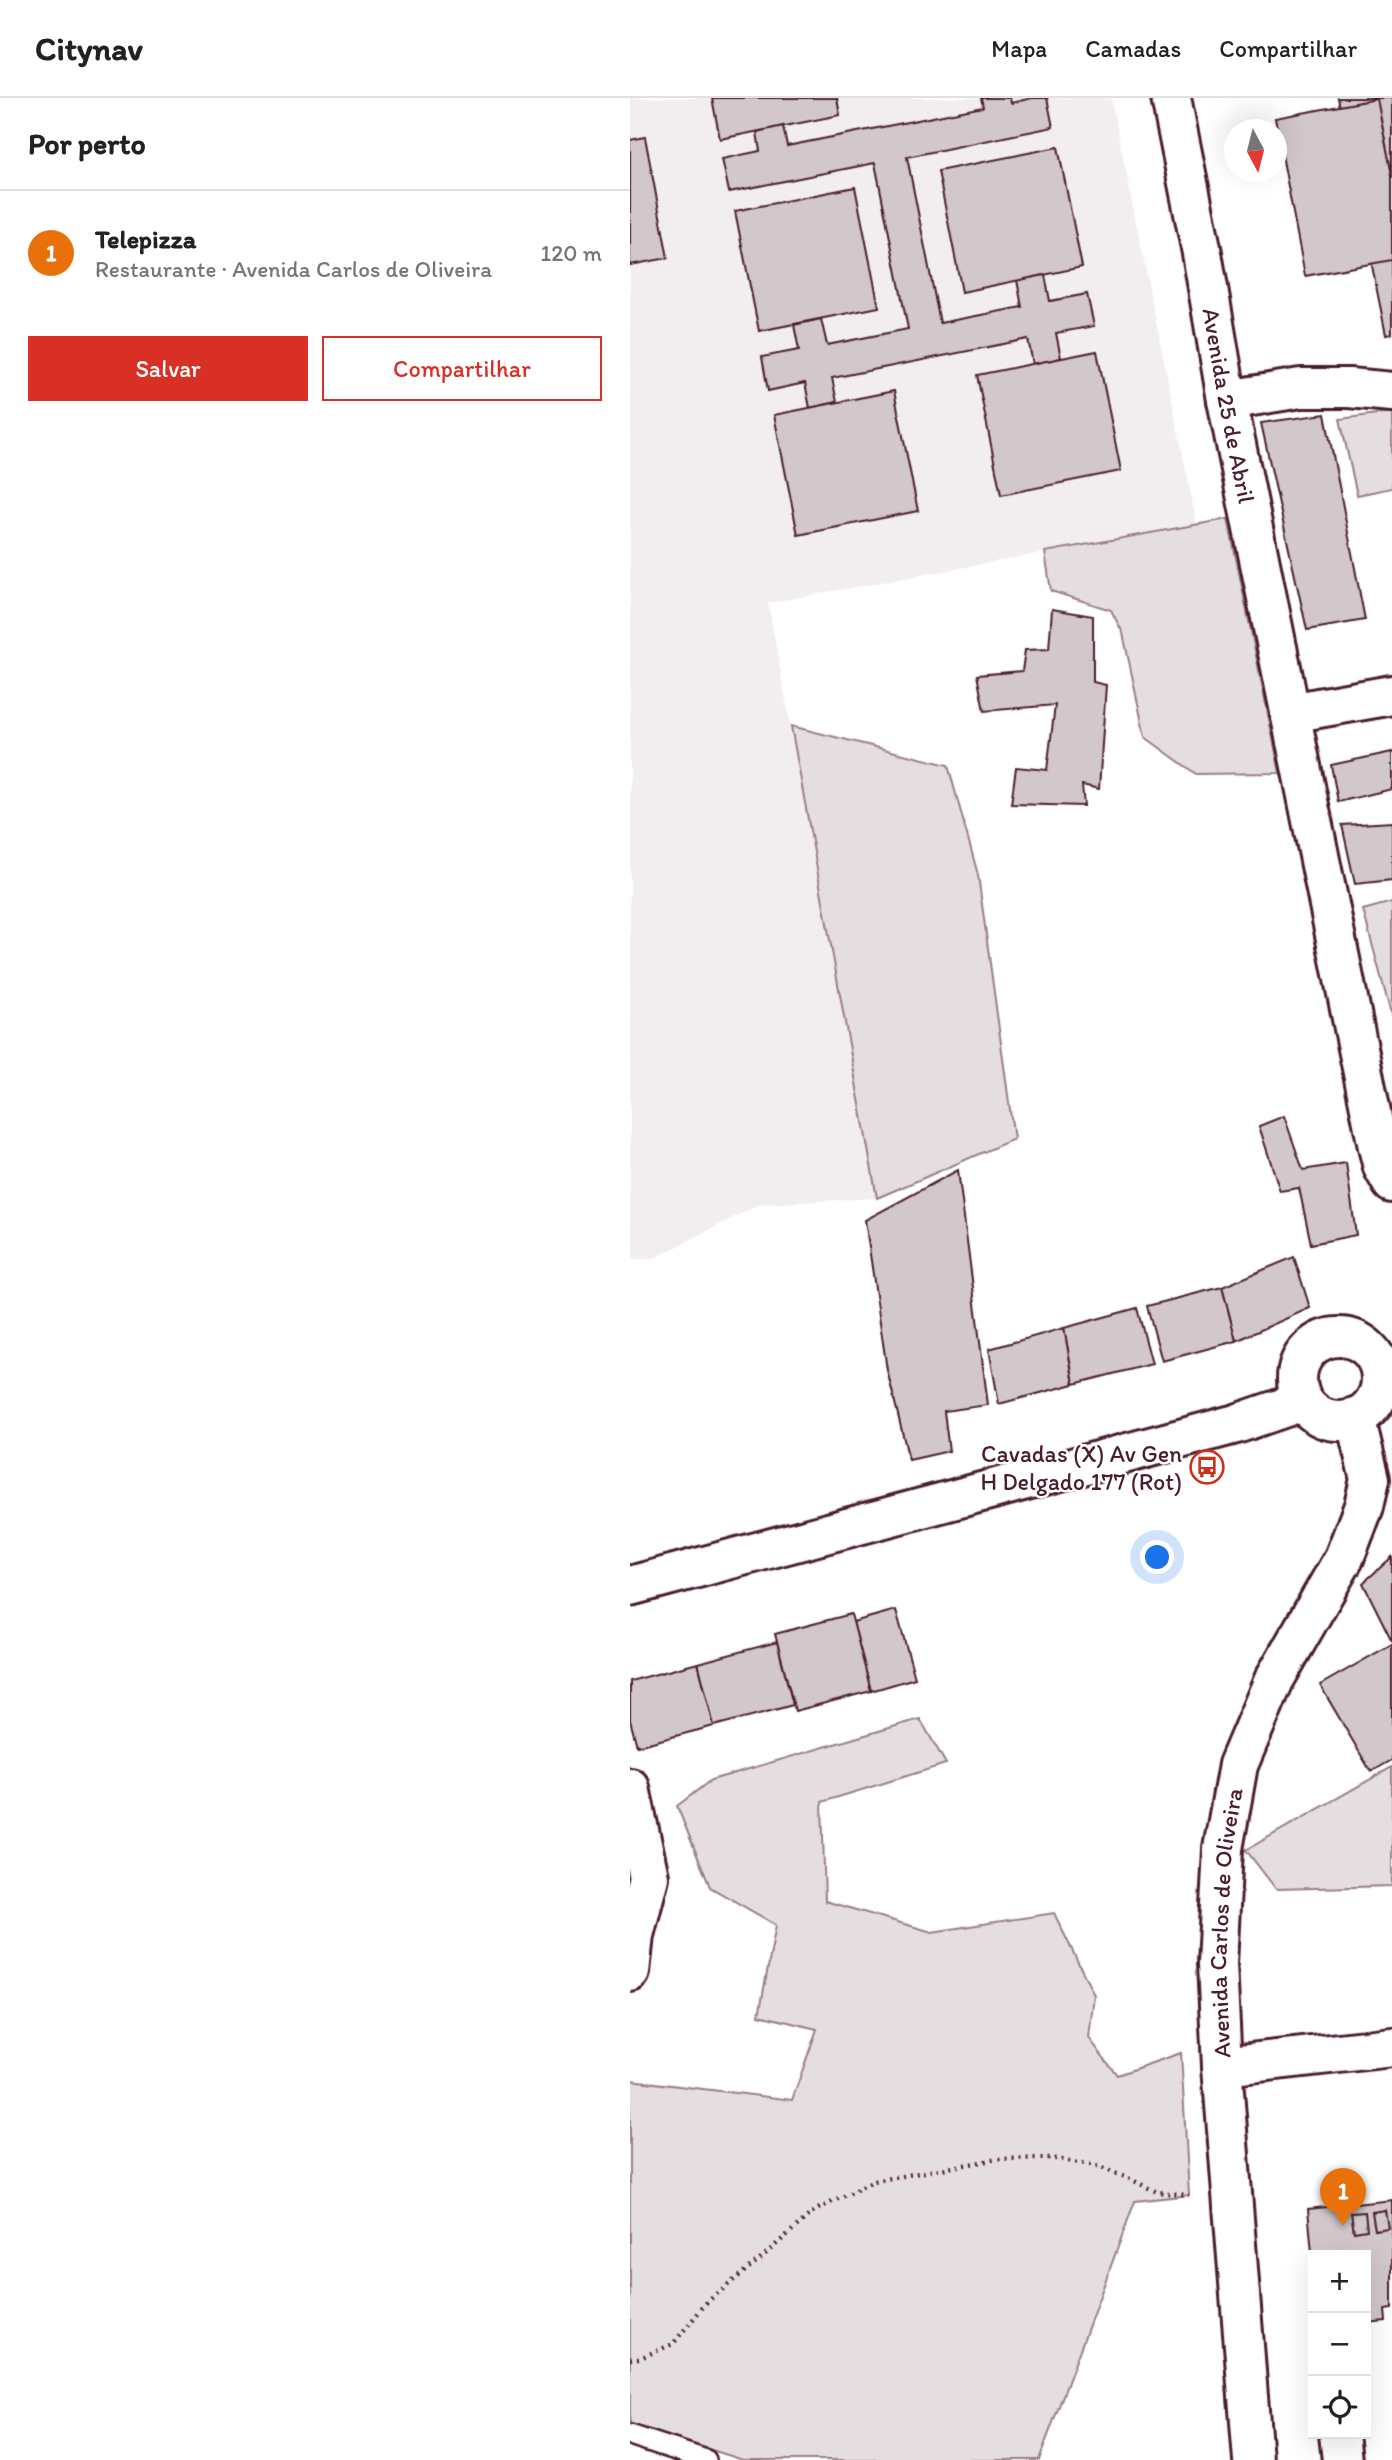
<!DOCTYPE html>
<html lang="pt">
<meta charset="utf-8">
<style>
body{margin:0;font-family:Itim,sans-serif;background:#f6f6f6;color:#222}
.controls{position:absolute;right:21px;bottom:21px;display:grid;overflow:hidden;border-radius:0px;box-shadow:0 7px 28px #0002}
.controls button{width:63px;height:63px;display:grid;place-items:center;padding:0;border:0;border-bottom:2px solid #e0e0e0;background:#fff;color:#222;font:35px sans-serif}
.compass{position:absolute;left:594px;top:21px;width:63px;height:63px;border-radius:50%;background:#fff;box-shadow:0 7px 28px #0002;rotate:173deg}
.you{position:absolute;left:528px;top:1460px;width:24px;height:24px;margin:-18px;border:5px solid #fff;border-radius:50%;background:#1a73e8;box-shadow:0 0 0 10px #1a73e833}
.badge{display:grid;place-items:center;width:46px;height:46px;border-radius:50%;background:#d93025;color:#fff;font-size:23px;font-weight:700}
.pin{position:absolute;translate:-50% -58px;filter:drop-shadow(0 2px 4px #0008)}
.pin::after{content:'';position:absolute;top:37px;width:24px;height:21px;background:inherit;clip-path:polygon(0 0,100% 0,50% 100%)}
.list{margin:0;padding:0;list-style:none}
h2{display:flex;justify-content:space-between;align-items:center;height:91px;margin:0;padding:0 28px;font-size:30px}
h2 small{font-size:23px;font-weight:400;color:#767676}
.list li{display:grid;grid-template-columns:46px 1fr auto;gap:21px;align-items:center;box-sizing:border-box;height:126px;padding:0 28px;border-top:2px solid #e0e0e0}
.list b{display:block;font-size:26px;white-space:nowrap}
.list p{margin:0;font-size:23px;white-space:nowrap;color:#767676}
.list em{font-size:23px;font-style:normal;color:#767676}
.actions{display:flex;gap:14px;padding:21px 28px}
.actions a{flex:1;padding:16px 0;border:2px solid #d93025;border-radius:0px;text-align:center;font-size:24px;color:#d93025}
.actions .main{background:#d93025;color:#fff}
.icon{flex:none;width:38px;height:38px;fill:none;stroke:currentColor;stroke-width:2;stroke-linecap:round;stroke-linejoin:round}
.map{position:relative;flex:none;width:762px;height:2362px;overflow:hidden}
header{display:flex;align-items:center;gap:42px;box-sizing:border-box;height:98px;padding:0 35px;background:#fff;border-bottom:2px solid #e0e0e0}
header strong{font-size:33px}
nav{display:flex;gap:38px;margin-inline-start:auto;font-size:24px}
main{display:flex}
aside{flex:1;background:#fff}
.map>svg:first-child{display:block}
.built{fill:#f2eeef}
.green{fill:#e5dee0;stroke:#987e86;stroke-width:2}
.building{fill:#d2c7cb;stroke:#4a1f2b;stroke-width:2}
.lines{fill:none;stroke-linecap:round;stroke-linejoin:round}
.lane-casing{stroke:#4a1f2b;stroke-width:24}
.street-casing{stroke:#4a1f2b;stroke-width:44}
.secondary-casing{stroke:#4a1f2b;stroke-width:44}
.primary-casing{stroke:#4a1f2b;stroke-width:44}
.path{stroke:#4a1f2b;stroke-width:4.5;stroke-dasharray:2 5;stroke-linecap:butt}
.lane{stroke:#fff;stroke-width:19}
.street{stroke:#fff;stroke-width:38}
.secondary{stroke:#fff;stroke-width:38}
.primary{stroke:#fff;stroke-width:38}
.labels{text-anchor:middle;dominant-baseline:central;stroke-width:5;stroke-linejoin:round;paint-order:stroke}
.street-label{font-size:24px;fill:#4a1f2b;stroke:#fff}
.poi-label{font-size:24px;fill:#4a1f2b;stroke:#fff;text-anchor:end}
</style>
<header>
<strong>Citynav</strong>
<nav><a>Mapa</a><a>Camadas</a><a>Compartilhar</a></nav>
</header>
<main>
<aside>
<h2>Por perto<small></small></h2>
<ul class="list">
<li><span class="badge" style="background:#e8710a">1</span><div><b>Telepizza</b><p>Restaurante · Avenida Carlos de Oliveira</p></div><em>120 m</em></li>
</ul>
<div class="actions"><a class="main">Salvar</a><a>Compartilhar</a></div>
</aside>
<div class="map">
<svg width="762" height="2362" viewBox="0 0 762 2362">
<rect width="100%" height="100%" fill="#fff"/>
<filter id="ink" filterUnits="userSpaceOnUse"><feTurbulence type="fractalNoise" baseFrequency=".0143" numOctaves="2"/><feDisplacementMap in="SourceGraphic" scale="14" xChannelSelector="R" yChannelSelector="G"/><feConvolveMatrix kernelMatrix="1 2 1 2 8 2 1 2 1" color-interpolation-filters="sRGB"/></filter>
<g filter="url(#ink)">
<polygon class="built" points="0,0 481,0 567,427 138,505 247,1100 130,1106 23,1161 0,1161"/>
<g class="green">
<polygon points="762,314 762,390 727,397 710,321"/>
<polygon points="598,421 650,675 566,676 515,639 493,535 481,512 421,493 415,454"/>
<polygon points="161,628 318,667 348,777 384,1041 247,1100"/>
<polygon points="762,804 762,920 733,812"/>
<polygon points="290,1621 316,1666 192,1704 195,1803 302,1834 424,1815 464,1897 459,1940 487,1977 551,1955 559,2097 505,2103 409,2362 113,2362 0,2326 0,1982 162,2002 187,1931 129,1917 146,1827 80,1789 47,1708 81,1682"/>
<polygon points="762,1669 762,1788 646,1791 616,1752"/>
</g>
<g class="building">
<polygon points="82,0 207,0 210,17 90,41"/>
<polygon points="351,0 380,0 381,5 402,0 417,0 423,29 277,59 310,225 392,209 387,182 415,177 420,203 457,196 464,228 426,235 431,260 403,266 398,241 202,280 207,304 180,310 175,285 138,293 132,259 169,252 164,227 191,221 197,247 278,231 245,65 99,94 92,61 130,53 127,34 153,28 157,48 353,9"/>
<polygon points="708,0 762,0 762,236 756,237"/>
<polygon points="747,1 762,77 762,162 675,178 645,20"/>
<polygon points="15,39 38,160 0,167 0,42"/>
<polygon points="428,49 452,169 332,194 308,73"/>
<polygon points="225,89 249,209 129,233 105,113"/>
<polygon points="467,253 491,373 371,397 347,277"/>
<polygon points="264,293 288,413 168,437 144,317"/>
<polygon points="695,316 735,522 677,532 631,325"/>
<polygon points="422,511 463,518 463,584 476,587 469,691 452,687 454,708 381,706 386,669 417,672 425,607 354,613 347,577 392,573 395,552 419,551"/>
<polygon points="762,654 762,691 708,704 701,667"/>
<polygon points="762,724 762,782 725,786 712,727"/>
<polygon points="654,1018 673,1072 716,1065 726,1137 681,1146 669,1090 650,1093 629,1028"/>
<polygon points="328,1072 358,1307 314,1313 319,1353 279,1362 257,1272 235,1122"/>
<polygon points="664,1159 680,1210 606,1243 592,1189"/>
<polygon points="592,1189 606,1243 532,1263 517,1208"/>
<polygon points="507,1210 522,1266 444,1286 434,1230"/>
<polygon points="434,1230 444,1286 369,1306 359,1251"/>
<polygon points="762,1459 762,1543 733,1485"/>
<polygon points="266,1512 285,1580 241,1593 223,1524"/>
<polygon points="221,1516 241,1593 165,1613 145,1536"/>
<polygon points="147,1544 163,1607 84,1628 68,1565"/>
<polygon points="762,1546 762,1662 741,1674 690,1587"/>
<polygon points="68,1565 84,1628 7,1648 0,1622 0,1583"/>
<polygon points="762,2102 762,2211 755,2212 756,2223 736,2225 736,2157 683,2157 683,2166 678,2111"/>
<polygon points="755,2112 758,2130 745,2132 742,2114"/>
<polygon points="735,2114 737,2132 724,2134 721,2115"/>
</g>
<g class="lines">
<defs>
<polyline id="lane" points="0,2337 76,2362"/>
<g id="street">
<polyline points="597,302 671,290 719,290 762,294"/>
<polyline points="660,615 762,597"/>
<polyline points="0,1690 19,1779 4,1837 0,1874"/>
<polyline points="709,2336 712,2362"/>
</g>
<g id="secondary">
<path id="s1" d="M 541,0 L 572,155 L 597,302 L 748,1049 L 753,1069 L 762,1085"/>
<polyline points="592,1968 762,1949"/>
<path id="s2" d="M 623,2362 L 592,1968 L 587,1866 L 593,1751 L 608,1667 L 644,1582 L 714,1460 L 734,1408 L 740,1381 L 725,1319"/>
</g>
<g id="primary">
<circle cx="709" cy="1281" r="42"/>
<polyline points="0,1488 606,1326 673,1303"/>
</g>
</defs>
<use href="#lane" class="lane-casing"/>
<use href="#street" class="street-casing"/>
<use href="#secondary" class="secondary-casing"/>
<use href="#primary" class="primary-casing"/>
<polyline class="path" points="0,2261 10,2260 43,2246 77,2204 131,2160 184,2113 244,2083 368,2061 420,2060 463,2067 498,2080 527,2094 559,2097"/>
<use href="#lane" class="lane"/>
<use href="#street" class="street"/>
<use href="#secondary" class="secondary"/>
<use href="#primary" class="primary"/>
</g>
</g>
<defs>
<symbol id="bus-ring" viewBox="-11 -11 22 22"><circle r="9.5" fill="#fff" stroke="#c8321e" stroke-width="1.5"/><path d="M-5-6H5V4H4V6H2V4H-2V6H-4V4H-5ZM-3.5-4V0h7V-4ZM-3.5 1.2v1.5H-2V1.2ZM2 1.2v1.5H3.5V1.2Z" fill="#c8321e"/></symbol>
</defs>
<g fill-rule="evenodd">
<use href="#bus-ring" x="558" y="1350" width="38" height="38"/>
</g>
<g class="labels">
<g class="street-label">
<text stroke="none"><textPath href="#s1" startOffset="313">Avenida 25 de Abril</textPath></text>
<text stroke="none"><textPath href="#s2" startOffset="539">Avenida Carlos de Oliveira</textPath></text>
</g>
<g class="poi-label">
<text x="552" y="1355">Cavadas (X) Av Gen<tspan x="552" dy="28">H Delgado 177 (Rot)</tspan></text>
</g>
</g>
</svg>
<div class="controls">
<button>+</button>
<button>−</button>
<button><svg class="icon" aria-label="locate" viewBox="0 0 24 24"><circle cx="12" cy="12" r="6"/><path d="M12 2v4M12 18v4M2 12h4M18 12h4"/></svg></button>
</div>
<svg class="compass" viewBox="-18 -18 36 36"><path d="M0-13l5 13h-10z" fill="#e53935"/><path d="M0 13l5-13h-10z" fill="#767676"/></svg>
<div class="you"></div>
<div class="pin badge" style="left:713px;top:2128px;background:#e8710a">1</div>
</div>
</main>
